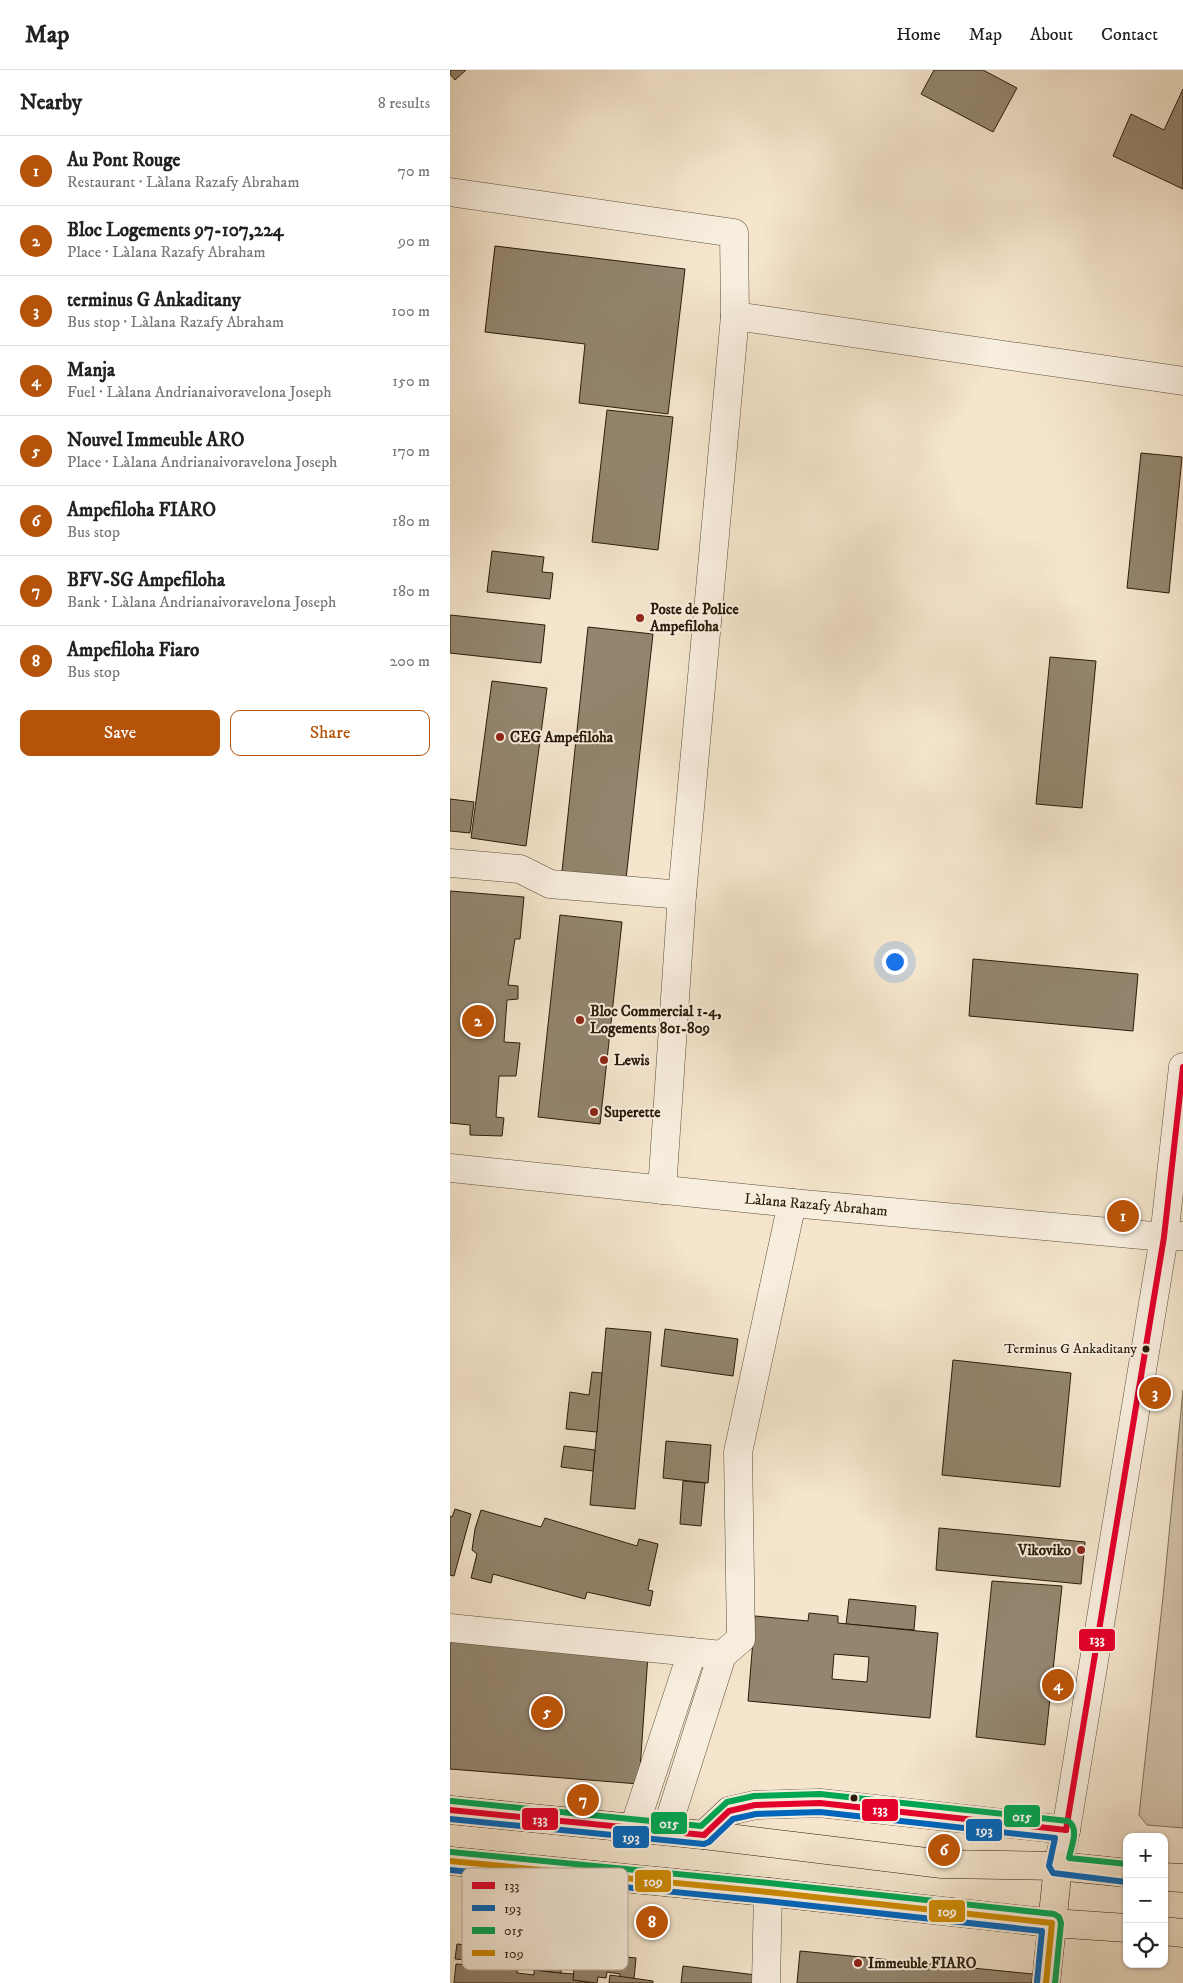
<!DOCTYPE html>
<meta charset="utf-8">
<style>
body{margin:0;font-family:"IM FELL DW Pica",serif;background:#f6f6f6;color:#222}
.controls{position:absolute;right:15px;bottom:15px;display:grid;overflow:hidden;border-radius:10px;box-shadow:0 1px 4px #0004}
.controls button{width:45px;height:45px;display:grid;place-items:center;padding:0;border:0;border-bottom:1px solid #e0e0e0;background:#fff;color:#222;font:25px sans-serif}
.you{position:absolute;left:444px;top:891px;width:18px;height:18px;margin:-12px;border:4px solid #fff;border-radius:50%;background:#1a73e8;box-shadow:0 0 0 8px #1a73e833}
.badge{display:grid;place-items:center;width:32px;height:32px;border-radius:50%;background:#b45309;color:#fff;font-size:16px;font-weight:700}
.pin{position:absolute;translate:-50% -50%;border:2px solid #fff;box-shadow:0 1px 5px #0006}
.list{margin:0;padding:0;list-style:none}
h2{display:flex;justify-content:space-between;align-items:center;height:65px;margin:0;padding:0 20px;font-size:21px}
h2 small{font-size:16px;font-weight:400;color:#767676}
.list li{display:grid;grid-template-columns:32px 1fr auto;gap:15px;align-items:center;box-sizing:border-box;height:70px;padding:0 20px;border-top:1px solid #e0e0e0}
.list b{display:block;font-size:19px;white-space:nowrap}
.list p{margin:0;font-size:16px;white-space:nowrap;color:#767676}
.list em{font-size:16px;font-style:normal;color:#767676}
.actions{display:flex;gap:10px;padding:15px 20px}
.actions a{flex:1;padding:11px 0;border:1px solid #b45309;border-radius:10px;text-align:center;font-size:18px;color:#b45309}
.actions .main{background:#b45309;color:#fff}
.icon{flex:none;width:28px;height:28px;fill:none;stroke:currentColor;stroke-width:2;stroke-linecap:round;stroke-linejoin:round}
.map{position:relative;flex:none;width:733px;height:1913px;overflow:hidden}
header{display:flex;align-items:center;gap:30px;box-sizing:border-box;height:70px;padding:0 25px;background:#fff;border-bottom:1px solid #e0e0e0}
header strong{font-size:24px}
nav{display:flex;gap:28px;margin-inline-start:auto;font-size:18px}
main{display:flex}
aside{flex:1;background:#fff}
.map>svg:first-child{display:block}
.green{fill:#d2c3ab;stroke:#7e705a}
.building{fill:#93856e;stroke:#2a1c09;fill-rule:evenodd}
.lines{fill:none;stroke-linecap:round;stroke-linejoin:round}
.minor-casing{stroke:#5c4e3a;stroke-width:29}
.major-casing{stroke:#2a1c09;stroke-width:29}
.minor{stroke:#f8eede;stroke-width:28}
.major{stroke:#f4e5cc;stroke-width:28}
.bus-1-casing{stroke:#f8eede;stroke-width:10}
.bus-2-casing{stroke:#f8eede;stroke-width:10}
.bus-3-casing{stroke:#f8eede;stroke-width:10}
.bus-4-casing{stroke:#f8eede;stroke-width:10}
.bus-1{stroke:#e4002b;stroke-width:6}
.bus-2{stroke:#0065bd;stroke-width:6}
.bus-3{stroke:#00a651;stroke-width:6}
.bus-4{stroke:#ce8a02;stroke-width:6}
.poi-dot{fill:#8f2418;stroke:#f8eede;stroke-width:2}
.bus-dot{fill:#2a1c09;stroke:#f8eede;stroke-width:2}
.labels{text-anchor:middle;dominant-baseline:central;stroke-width:4;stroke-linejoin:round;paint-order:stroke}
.bus-label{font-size:14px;fill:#2a1c09;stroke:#f8eede;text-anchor:end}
.poi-label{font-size:15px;font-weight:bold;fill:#2a1c09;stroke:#f8eede;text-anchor:start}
.street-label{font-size:15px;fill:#2a1c09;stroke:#f8eede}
.key{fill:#f8eede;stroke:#baaf9e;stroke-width:1}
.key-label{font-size:14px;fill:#2a1c09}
.line-badge{stroke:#f8eede;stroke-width:2}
.badge-label{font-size:14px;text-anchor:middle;font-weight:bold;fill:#fff}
</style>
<header>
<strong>Map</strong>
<nav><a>Home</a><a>Map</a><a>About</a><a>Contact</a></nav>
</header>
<main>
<aside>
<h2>Nearby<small>8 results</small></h2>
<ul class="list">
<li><span class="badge">1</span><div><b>Au Pont Rouge</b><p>Restaurant · Làlana Razafy Abraham</p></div><em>70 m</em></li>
<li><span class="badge">2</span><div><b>Bloc Logements 97-107,224</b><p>Place · Làlana Razafy Abraham</p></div><em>90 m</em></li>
<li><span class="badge">3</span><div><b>terminus G Ankaditany</b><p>Bus stop · Làlana Razafy Abraham</p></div><em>100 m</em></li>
<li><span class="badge">4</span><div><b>Manja</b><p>Fuel · Làlana Andrianaivoravelona Joseph</p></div><em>150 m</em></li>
<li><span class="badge">5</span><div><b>Nouvel Immeuble ARO</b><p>Place · Làlana Andrianaivoravelona Joseph</p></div><em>170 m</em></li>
<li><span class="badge">6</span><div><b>Ampefiloha FIARO</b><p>Bus stop</p></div><em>180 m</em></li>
<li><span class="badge">7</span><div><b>BFV-SG Ampefiloha</b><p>Bank · Làlana Andrianaivoravelona Joseph</p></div><em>180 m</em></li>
<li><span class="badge">8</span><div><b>Ampefiloha Fiaro</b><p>Bus stop</p></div><em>200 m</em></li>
</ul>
<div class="actions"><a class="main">Save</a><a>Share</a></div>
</aside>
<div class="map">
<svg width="733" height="1913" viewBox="0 0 733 1913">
<rect width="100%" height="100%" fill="#f4e5cc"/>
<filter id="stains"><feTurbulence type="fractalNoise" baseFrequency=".004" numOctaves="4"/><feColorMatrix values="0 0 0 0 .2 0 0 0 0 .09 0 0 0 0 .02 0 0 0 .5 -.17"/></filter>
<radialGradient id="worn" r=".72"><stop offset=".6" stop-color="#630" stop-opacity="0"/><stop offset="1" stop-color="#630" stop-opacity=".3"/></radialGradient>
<polygon class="green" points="733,1320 733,1758 697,1755 689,1745 713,1527"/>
<g class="building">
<polygon points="0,0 16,0 5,10 0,4"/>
<polygon points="484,0 533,0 567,18 543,62 471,24"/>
<polygon points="733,19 733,119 663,86 681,44 714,60"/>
<polygon points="45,176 235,199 218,344 129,333 135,274 35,262"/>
<polygon points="157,340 223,347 208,480 142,472"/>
<polygon points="691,383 732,387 719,523 677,518"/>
<polygon points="42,481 94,487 92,502 103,503 100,529 37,522"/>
<polygon points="0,545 95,555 91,593 0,583"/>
<polygon points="138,557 203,564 176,809 112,801"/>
<polygon points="600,587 646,591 632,738 586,734"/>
<polygon points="42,611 97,618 76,776 21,768"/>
<polygon points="0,729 24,732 20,763 0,761"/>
<polygon points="0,821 74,827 70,869 65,869 58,915 68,916 68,929 57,930 54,972 70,973 66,1006 49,1006 46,1047 54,1048 52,1066 20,1065 20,1055 0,1053"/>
<polygon points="110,845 172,852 150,1054 88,1047"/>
<polygon points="523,889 688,904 683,961 519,946"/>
<polygon points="156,1258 201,1262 185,1439 140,1435"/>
<polygon points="215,1259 288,1269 283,1306 211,1296"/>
<polygon points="503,1290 621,1303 610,1417 492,1405"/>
<polygon points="142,1302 152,1303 147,1362 116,1359 120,1322 139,1325"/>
<polygon points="216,1371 261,1375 258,1413 213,1408"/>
<polygon points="114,1376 145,1380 143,1401 111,1397"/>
<polygon points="233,1411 255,1413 251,1456 230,1454"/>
<polygon points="5,1439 21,1444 4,1506 0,1505 0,1446 2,1447"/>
<polygon points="31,1440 91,1457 95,1448 187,1476 189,1469 208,1474 198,1520 203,1521 200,1536 137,1522 135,1529 43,1504 41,1513 21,1508 27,1484 22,1480 25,1459"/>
<polygon points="489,1458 635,1472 631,1514 486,1500"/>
<polygon points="542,1511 612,1516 595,1675 526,1667"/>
<polygon points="399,1529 466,1536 464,1560 396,1554"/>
<path d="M 359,1543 L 388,1546 L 388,1553 L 488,1563 L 480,1648 L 298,1631 L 305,1546 L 358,1551 ZM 384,1584 L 419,1587 L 417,1612 L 382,1609 Z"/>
<polygon points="0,1570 198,1585 189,1714 0,1699"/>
<polygon points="7,1874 16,1875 15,1890 5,1889"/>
<polygon points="23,1874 70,1881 67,1903 84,1905 84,1900 111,1903 124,1904 123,1910 143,1913 4,1913 6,1894 20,1895"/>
<polygon points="350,1881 583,1904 582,1913 347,1913"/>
<polygon points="86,1883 150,1891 150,1884 186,1888 184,1909 170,1907 170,1904 157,1902 156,1908 148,1907 147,1913 123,1910 124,1899 111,1897 111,1903 84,1900"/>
<polygon points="233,1896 306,1905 305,1913 231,1913"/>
<polygon points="160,1905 203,1911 203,1913 159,1913"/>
</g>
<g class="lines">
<defs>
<g id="minor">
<polyline points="0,122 284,163 285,246 232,825 212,1120"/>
<polyline points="285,246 733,311"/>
<polyline points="0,793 70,799 100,814 232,825"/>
<polyline points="0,1098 342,1133 714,1167 733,1166"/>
<polyline points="0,1558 272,1585 216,1761"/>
<polyline points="272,1585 291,1569 288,1382 342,1133"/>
<polyline points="184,1758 242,1582"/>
<polyline points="254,1765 279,1741 305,1735 370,1733 616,1760"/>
<polyline points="608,1796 616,1760 714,1167 733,997"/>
<polyline points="316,1913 318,1822"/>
</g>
<g id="major">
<polyline points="0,1740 254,1765 492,1794 608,1796 677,1803"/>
<polyline points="0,1791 318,1822 602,1853 677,1858"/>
<polyline points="714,1807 733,1808"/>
<polyline points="714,1861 733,1863"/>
<polyline points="596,1913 608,1796"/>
</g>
</defs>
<use href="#minor" class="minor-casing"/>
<use href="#major" class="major-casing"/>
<use href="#minor" class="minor"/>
<use href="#major" class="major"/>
<defs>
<g id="bus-1">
<polyline points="0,1740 254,1765"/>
<polyline points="616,1760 714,1167 733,997"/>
<polyline points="254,1765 279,1741 305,1735 370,1733 616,1760"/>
</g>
<g id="bus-2">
<polyline points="0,1749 254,1774 259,1772 283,1749 306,1744 370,1742 605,1768 599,1796 603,1803 676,1812"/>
<polyline points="0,1800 317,1831 592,1861 587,1912"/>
</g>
<g id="bus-3">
<path d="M 1,1731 L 251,1756 L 277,1732 L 304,1726 L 370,1724 L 618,1751 C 630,1758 621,1777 619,1788 L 677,1794"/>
<polyline points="1,1782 319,1813 604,1844 609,1847 611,1853 605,1913"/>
</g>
<polyline id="bus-4" points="0,1791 318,1822 602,1853 596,1913"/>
</defs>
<use href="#bus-1" class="bus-1-casing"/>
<use href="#bus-2" class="bus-2-casing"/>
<use href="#bus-3" class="bus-3-casing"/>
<use href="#bus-4" class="bus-4-casing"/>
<use href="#bus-1" class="bus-1"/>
<use href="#bus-2" class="bus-2"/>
<use href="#bus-3" class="bus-3"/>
<use href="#bus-4" class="bus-4"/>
</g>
<g class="poi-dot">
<circle cx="190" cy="548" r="5"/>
<circle cx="50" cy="667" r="5"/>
<circle cx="130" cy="950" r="5"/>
<circle cx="154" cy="990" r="5"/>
<circle cx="144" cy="1042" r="5"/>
<circle cx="631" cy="1480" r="5"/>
<circle cx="408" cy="1893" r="5"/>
</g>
<g class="bus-dot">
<circle cx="696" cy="1279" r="4.5"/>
<circle cx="404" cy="1728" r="4.5"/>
</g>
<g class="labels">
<g class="bus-label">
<text x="687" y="1279">Terminus G Ankaditany</text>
</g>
<g class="poi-label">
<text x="200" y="539">Poste de Police<tspan x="200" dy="17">Ampefiloha</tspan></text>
<text x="60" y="667">CEG Ampefiloha</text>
<text x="140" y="941">Bloc Commercial 1-4,<tspan x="140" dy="17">Logements 801-809</tspan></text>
<text x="164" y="990">Lewis</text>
<text x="154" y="1042">Superette</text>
<text x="621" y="1480" text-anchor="end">Vikoviko</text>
<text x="418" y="1893">Immeuble FIARO</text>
</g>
<g class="street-label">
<text transform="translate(366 1135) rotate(5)">Làlana Razafy Abraham</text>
</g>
</g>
<rect x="12" y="1798" width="166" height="102" rx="8" class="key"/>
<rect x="22" y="1812" width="23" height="7" fill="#e4002b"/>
<rect x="22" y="1835" width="23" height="6" fill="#0065bd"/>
<rect x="22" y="1857" width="23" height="7" fill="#00a651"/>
<rect x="22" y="1880" width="23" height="6" fill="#ce8a02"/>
<g class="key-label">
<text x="54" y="1820">133</text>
<text x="54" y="1843">193</text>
<text x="54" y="1865">015</text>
<text x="54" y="1888">109</text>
</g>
<g class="line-badge">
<rect x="628" y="1558" width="38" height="24" rx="5" fill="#e4002b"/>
<rect x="411" y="1728" width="38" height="24" rx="5" fill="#e4002b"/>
<rect x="553" y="1734" width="38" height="24" rx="5" fill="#00a651"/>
<rect x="71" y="1737" width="38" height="24" rx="5" fill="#e4002b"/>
<rect x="200" y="1741" width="38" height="24" rx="5" fill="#00a651"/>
<rect x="515" y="1748" width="38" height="24" rx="5" fill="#0065bd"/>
<rect x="162" y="1755" width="38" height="24" rx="5" fill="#0065bd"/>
<rect x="184" y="1799" width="38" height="24" rx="5" fill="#ce8a02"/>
<rect x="478" y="1829" width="38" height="24" rx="5" fill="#ce8a02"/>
</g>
<g class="badge-label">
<text x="647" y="1574">133</text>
<text x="430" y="1744">133</text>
<text x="572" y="1751">015</text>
<text x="90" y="1754">133</text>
<text x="219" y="1758">015</text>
<text x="534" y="1765">193</text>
<text x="181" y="1772">193</text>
<text x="203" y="1816">109</text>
<text x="497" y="1846">109</text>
</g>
<rect width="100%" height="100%" filter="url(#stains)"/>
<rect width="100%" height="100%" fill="url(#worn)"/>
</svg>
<div class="controls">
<button>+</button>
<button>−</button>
<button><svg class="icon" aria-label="locate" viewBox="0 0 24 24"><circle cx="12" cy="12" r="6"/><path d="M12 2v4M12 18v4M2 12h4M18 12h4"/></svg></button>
</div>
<div class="you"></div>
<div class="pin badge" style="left:673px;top:1146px">1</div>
<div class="pin badge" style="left:28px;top:951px">2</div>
<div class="pin badge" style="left:705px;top:1323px">3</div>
<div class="pin badge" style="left:608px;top:1615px">4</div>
<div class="pin badge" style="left:97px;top:1642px">5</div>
<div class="pin badge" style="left:494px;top:1780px">6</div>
<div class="pin badge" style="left:133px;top:1730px">7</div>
<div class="pin badge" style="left:202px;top:1852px">8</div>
</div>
</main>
